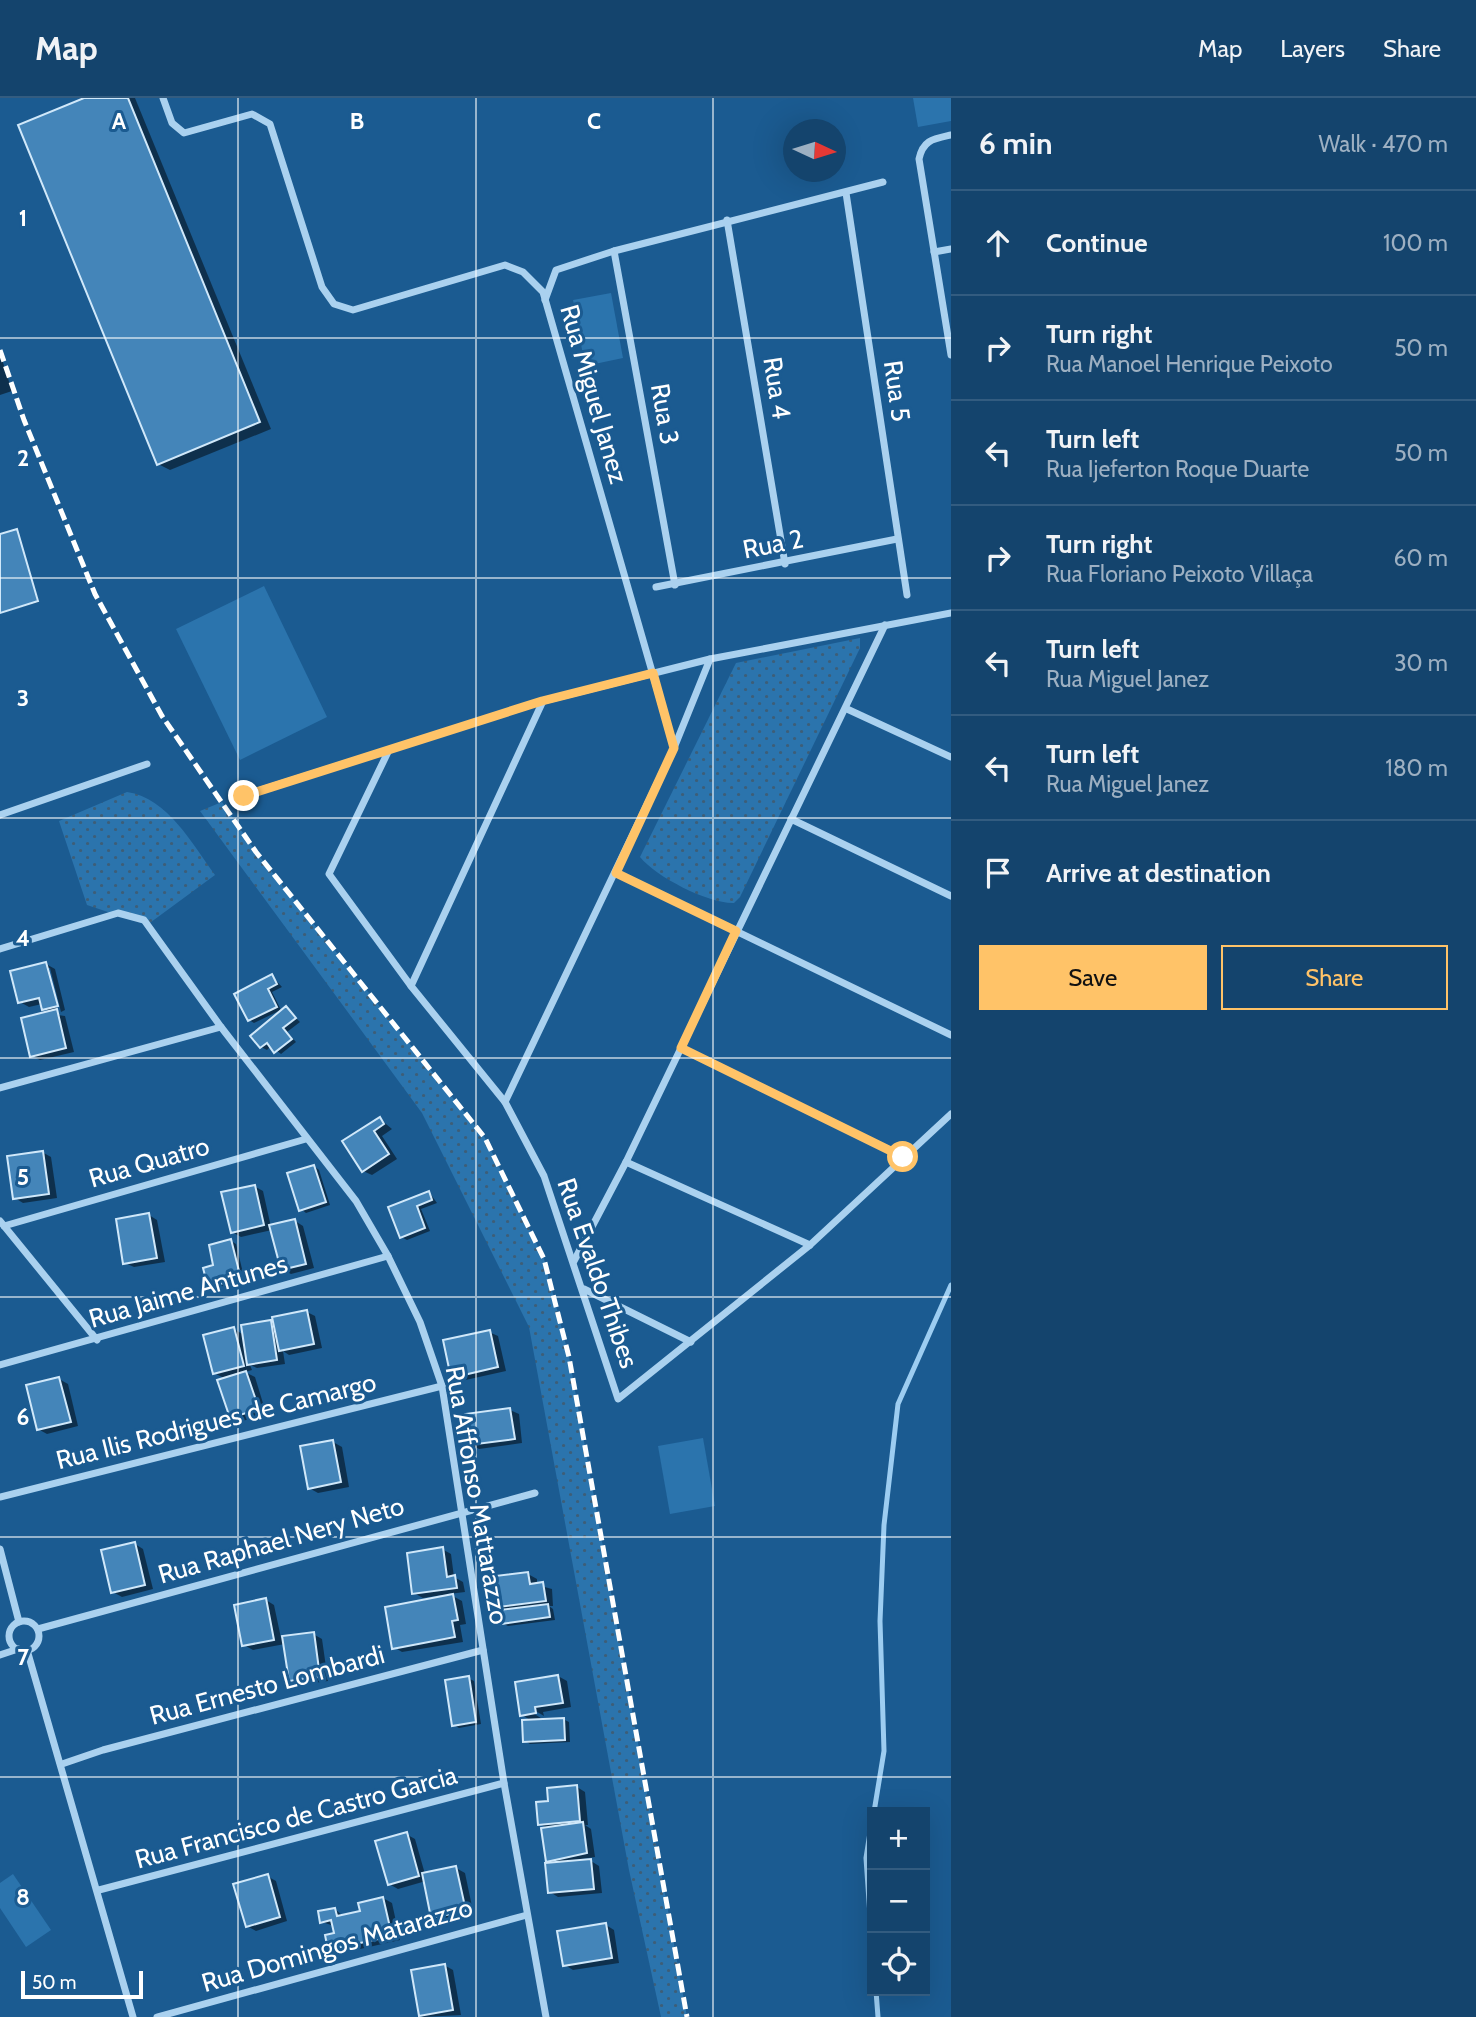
<!DOCTYPE html>
<meta charset="utf-8">
<style>
body{margin:0;font-family:Cabin,sans-serif;background:#214e75;color:#f1f3f6}
.controls{position:absolute;right:21px;bottom:21px;display:grid;overflow:hidden;border-radius:0px;box-shadow:0 7px 28px #0002}
.controls button{width:63px;height:63px;display:grid;place-items:center;padding:0;border:0;border-bottom:2px solid #335c80;background:#14446d;color:#f1f3f6;font:35px sans-serif}
.compass{position:absolute;left:783px;top:21px;width:63px;height:63px;border-radius:50%;background:#14446d;box-shadow:0 7px 28px #0002;rotate:94deg}
.scale{position:absolute;left:21px;bottom:18px;width:122px;box-sizing:border-box;padding-left:7px;border:4px solid #fff;border-top:0;font-size:19px;line-height:24px;white-space:nowrap;color:#fff;-webkit-text-stroke:5px #1b5b91;paint-order:stroke}
.stop{position:absolute;width:21px;height:21px;margin:-16px;border:5px solid #ffc368;border-radius:50%;background:#fff}
.stop.end{background:#ffc368;border-color:#fff;box-shadow:0 2px 7px #0008}
.list{margin:0;padding:0;list-style:none}
h2{display:flex;justify-content:space-between;align-items:center;height:91px;margin:0;padding:0 28px;font-size:30px}
h2 small{font-size:23px;font-weight:400;color:#9db0c2}
.list li{display:grid;grid-template-columns:46px 1fr auto;gap:21px;align-items:center;box-sizing:border-box;height:105px;padding:0 28px;border-top:2px solid #335c80}
.list b{display:block;font-size:26px;white-space:nowrap}
.list p{margin:0;font-size:23px;white-space:nowrap;color:#9db0c2}
.list em{font-size:23px;font-style:normal;color:#9db0c2}
.actions{display:flex;gap:14px;padding:21px 28px}
.actions a{flex:1;padding:16px 0;border:2px solid #ffc368;border-radius:0px;text-align:center;font-size:24px;color:#ffc368}
.actions .main{background:#ffc368;color:#111}
.icon{flex:none;width:38px;height:38px;fill:none;stroke:currentColor;stroke-width:2;stroke-linecap:round;stroke-linejoin:round}
.map{position:relative;flex:none;width:951px;height:1919px;overflow:hidden}
header{display:flex;align-items:center;gap:42px;box-sizing:border-box;height:98px;padding:0 35px;background:#14446d;border-bottom:2px solid #335c80}
header strong{font-size:33px}
nav{display:flex;gap:38px;margin-inline-start:auto;font-size:24px}
main{display:flex}
aside{flex:1;background:#14446d}
.map>svg:first-child{display:block}
.grass{fill:#2b74ad}
.park{fill:url(#park-dots)}
.shadow{fill:#0007}
.lines{fill:none;stroke-linecap:round;stroke-linejoin:round}
.stream{stroke:#9dcdf1;stroke-width:5}
.building{fill:#4485b9;stroke:#d0e8fa;stroke-width:2}
.minor{stroke:#aad1ef;stroke-width:7}
.rail{stroke:#fff;stroke-width:5;stroke-dasharray:12 5;stroke-linecap:butt}
.route{stroke:#ffc368;stroke-width:9}
.grid{fill:none;stroke:#fff;stroke-width:2;stroke-opacity:0.55}
.labels{text-anchor:middle;dominant-baseline:central;stroke-width:6;stroke-linejoin:round;paint-order:stroke}
.street-label{font-size:26px;fill:#fff;stroke:#1b5b91}
.grid-label{font-size:23px;text-anchor:middle;font-weight:bold;fill:#fff;stroke:#1b5b91;stroke-width:6;stroke-linejoin:round;paint-order:stroke}
</style>
<header>
<strong>Map</strong>
<nav><a>Map</a><a>Layers</a><a>Share</a></nav>
</header>
<main>
<div class="map">
<svg width="951" height="1919" viewBox="0 0 951 1919">
<defs>
<pattern id="park-dots" width="8" height="8" patternUnits="userSpaceOnUse" patternTransform="scale(1.75)"><rect width="8" height="8" fill="#2b74ad"/><path d="M2 2h.1M6 6h.1" fill="none" stroke="#3d5e78" stroke-width="1.8" stroke-linecap="round"/></pattern>
</defs>
<rect width="100%" height="100%" fill="#1b5b91"/>
<g class="grass">
<polygon points="913,0 951,0 951,23 918,29"/>
<polygon points="611,195 623,260 585,268 573,202"/>
<polygon points="264,488 327,619 240,662 176,531"/>
<polygon points="703,1340 715,1408 670,1416 658,1348"/>
<polygon points="13,1776 51,1832 26,1849 0,1810 0,1785"/>
</g>
<g class="park">
<path d="M 860,540 L 860,550 L 740,799 L 734,805 C 709,806 656,779 640,759 L 736,565 Z"/>
<path d="M 127,694 C 168,700 192,746 215,777 L 147,827 L 87,807 L 59,723 Z"/>
<polygon points="222,704 256,754 485,1040 544,1161 569,1259 687,1919 661,1919 629,1772 529,1229 422,1015 200,713"/>
</g>
<g class="shadow">
<polygon points="89,0 135,0 271,331 170,372 158,366"/>
<polygon points="0,255 12,293 0,297"/>
<polygon points="17,433 39,504 1,515 0,438"/>
<polygon points="46,866 55,871 65,912 61,914 50,870 46,870 58,917 65,918 74,954 40,962 32,958 49,914 42,906 29,909 20,904"/>
<polygon points="272,878 282,889 272,894 281,912 254,925 249,922"/>
<polygon points="287,911 300,924 287,934 296,944 281,956 271,948 267,952 261,949"/>
<polygon points="380,1021 392,1031 382,1038 397,1061 372,1077 363,1073 345,1044"/>
<polygon points="42,1054 51,1059 57,1100 23,1105 15,1100"/>
<polygon points="314,1068 319,1072 330,1107 306,1115 301,1111"/>
<polygon points="254,1088 263,1093 271,1129 295,1123 303,1128 314,1170 291,1176 282,1171 272,1132 241,1139 232,1134"/>
<polygon points="429,1094 437,1105 421,1111 430,1133 407,1142 401,1139 390,1110"/>
<polygon points="149,1117 157,1122 165,1164 134,1169 125,1165"/>
<polygon points="231,1143 236,1146 245,1183 214,1190 209,1187 215,1169"/>
<polygon points="307,1214 315,1218 322,1250 289,1257 283,1253 285,1266 257,1270 250,1267 252,1272 245,1274 255,1279 266,1315 240,1324 231,1319 226,1281 214,1275 234,1231 244,1237 271,1224 276,1227"/>
<polygon points="489,1234 498,1238 506,1273 461,1283 453,1278"/>
<polygon points="59,1281 68,1286 78,1328 47,1336 38,1331"/>
<polygon points="510,1312 519,1316 522,1345 479,1351 470,1346"/>
<polygon points="333,1344 342,1349 349,1389 318,1395 309,1390"/>
<polygon points="135,1446 143,1451 153,1491 122,1499 113,1494"/>
<polygon points="442,1451 451,1456 454,1479 463,1484 465,1494 449,1496 462,1503 466,1526 460,1527 463,1544 402,1554 394,1549 443,1500 442,1497 423,1500 414,1495"/>
<polygon points="528,1476 537,1481 537,1487 552,1491 553,1508 549,1508 553,1511 555,1522 508,1528 502,1525 509,1513 500,1508"/>
<polygon points="266,1502 274,1507 281,1540 313,1536 322,1541 328,1583 299,1587 290,1582 285,1546 253,1552 244,1547"/>
<polygon points="558,1578 567,1583 571,1609 543,1614 544,1618 529,1609 528,1612 544,1622 563,1621 569,1624 570,1644 530,1646 525,1643 532,1623 522,1617"/>
<polygon points="468,1580 474,1583 481,1626 459,1630 454,1627"/>
<polygon points="577,1689 585,1694 588,1727 585,1727 591,1731 595,1759 581,1761 581,1764 591,1763 599,1768 602,1795 558,1799 550,1794 553,1766 548,1763 549,1731 540,1726 550,1705"/>
<polygon points="406,1736 415,1741 425,1776 456,1770 465,1775 474,1818 441,1824 433,1819 426,1783 398,1791 389,1786"/>
<polygon points="267,1778 276,1783 287,1823 256,1833 247,1828"/>
<polygon points="383,1800 392,1805 400,1842 338,1856 330,1851 336,1837 334,1828 322,1824 335,1811 343,1818 362,1814"/>
<polygon points="606,1827 614,1832 619,1865 573,1872 565,1867"/>
<polygon points="444,1867 453,1872 461,1917 423,1919 420,1917"/>
</g>
<g class="lines">
<g class="stream">
<polyline points="874,1714 884,1653 880,1523 884,1427 898,1306 951,1187"/>
<polyline points="872,1722 866,1760 872,1846"/>
<polyline points="876,1893 878,1919"/>
</g>
</g>
<g class="building">
<polygon points="84,0 128,0 260,324 157,367 18,27"/>
<polygon points="17,431 38,503 0,515 0,436"/>
<polygon points="46,864 58,908 42,912 39,900 18,905 10,873"/>
<polygon points="272,876 277,886 268,891 277,909 248,923 234,896"/>
<polygon points="286,908 296,920 283,930 292,941 274,955 267,945 260,950 250,938"/>
<polygon points="57,911 66,950 30,959 21,920"/>
<polygon points="380,1019 384,1026 374,1033 389,1056 362,1074 342,1043"/>
<polygon points="43,1053 49,1096 13,1101 7,1058"/>
<polygon points="314,1067 326,1104 299,1113 287,1075"/>
<polygon points="255,1087 264,1127 231,1135 221,1094"/>
<polygon points="429,1093 432,1102 417,1108 425,1130 400,1140 388,1109"/>
<polygon points="149,1115 157,1160 123,1166 116,1121"/>
<polygon points="295,1121 306,1166 281,1172 269,1127"/>
<polygon points="231,1141 241,1181 208,1189 203,1170 213,1167 209,1147"/>
<polygon points="307,1212 314,1246 279,1253 272,1219"/>
<polygon points="271,1222 277,1262 247,1267 241,1227"/>
<polygon points="234,1229 244,1268 213,1276 203,1237"/>
<polygon points="490,1232 498,1269 451,1280 443,1242"/>
<polygon points="246,1273 259,1311 230,1320 217,1282"/>
<polygon points="59,1279 71,1324 37,1332 26,1287"/>
<polygon points="510,1310 515,1341 469,1347 465,1316"/>
<polygon points="333,1342 341,1384 308,1391 300,1348"/>
<polygon points="135,1444 145,1487 111,1495 101,1452"/>
<polygon points="443,1449 447,1479 455,1477 457,1490 412,1496 407,1455"/>
<polygon points="528,1474 530,1486 543,1484 546,1503 499,1509 495,1478"/>
<polygon points="453,1496 458,1522 452,1523 455,1539 392,1551 385,1509"/>
<polygon points="266,1500 274,1542 242,1548 234,1507"/>
<polygon points="548,1506 550,1519 501,1526 499,1512"/>
<polygon points="314,1534 320,1579 289,1583 282,1538"/>
<polygon points="558,1577 563,1605 535,1609 536,1615 520,1618 515,1584"/>
<polygon points="469,1578 476,1624 452,1628 445,1582"/>
<polygon points="564,1620 565,1642 523,1644 522,1622"/>
<polygon points="577,1687 580,1723 538,1727 536,1704 548,1703 547,1690"/>
<polygon points="583,1724 587,1755 546,1764 541,1730"/>
<polygon points="407,1734 419,1778 388,1787 375,1743"/>
<polygon points="591,1761 594,1791 548,1795 545,1765"/>
<polygon points="456,1768 466,1813 431,1820 422,1775"/>
<polygon points="268,1776 280,1819 246,1829 233,1786"/>
<polygon points="383,1799 392,1838 328,1852 325,1837 334,1835 331,1822 320,1825 318,1813 335,1810 337,1818 360,1813 358,1805"/>
<polygon points="606,1825 612,1860 563,1868 557,1833"/>
<polygon points="445,1866 453,1912 419,1918 411,1872"/>
</g>
<g class="lines">
<g class="minor">
<polyline points="163,0 172,25 184,35 252,16 270,26 322,189 334,206 353,212 505,167 523,174 543,194 674,650"/>
<path d="M 951,37 C 933,41 923,42 919,61 L 951,257"/>
<polyline points="846,95 907,497"/>
<polyline points="727,122 785,466"/>
<polyline points="614,153 675,487"/>
<polyline points="934,154 951,151"/>
<polyline points="545,202 556,172 614,153 883,84"/>
<polyline points="656,489 897,441"/>
<polyline points="847,611 951,659"/>
<polyline points="388,654 329,776 411,888 505,1004 544,1078 618,1301 810,1147 951,1016"/>
<polyline points="239,699 543,603 710,561 951,515"/>
<polyline points="0,717 147,666"/>
<polyline points="791,721 951,798"/>
<polyline points="616,775 951,937"/>
<polyline points="0,851 118,815 144,822 221,929 356,1103 388,1158 420,1224 442,1288 504,1685 546,1919"/>
<polyline points="411,888 543,603"/>
<polyline points="681,950 903,1059"/>
<polyline points="0,990 221,929"/>
<polyline points="505,1004 674,650 710,561"/>
<polyline points="626,1064 810,1147"/>
<polyline points="0,1123 97,1242"/>
<polyline points="4,1128 306,1041"/>
<polyline points="574,1163 626,1064 885,527"/>
<polyline points="584,1191 691,1244"/>
<polyline points="0,1267 388,1158"/>
<polyline points="0,1399 442,1288"/>
<polyline points="0,1451 19,1524"/>
<circle cx="24" cy="1538" r="15"/>
<polyline points="38,1531 535,1395"/>
<polyline points="27,1552 133,1919"/>
<polyline points="0,1557 18,1551"/>
<polyline points="62,1666 103,1652 483,1552"/>
<polyline points="99,1792 504,1685"/>
<polyline points="157,1919 527,1817"/>
</g>
<polyline class="rail" points="0,252 24,322 95,496 162,618 256,754 485,1040 544,1161 569,1259 687,1919"/>
</g>
<g class="lines">
<polyline class="route" points="244,698 542,603 653,575 674,650 616,775 736,833 681,950 903,1059"/>
</g>
<path class="grid" d="M 238,0 L 238,1919M 476,0 L 476,1919M 713,0 L 713,1919M 0,240 L 951,240M 0,480 L 951,480M 0,720 L 951,720M 0,960 L 951,960M 0,1199 L 951,1199M 0,1439 L 951,1439M 0,1679 L 951,1679"/>
<g class="labels">
<g class="street-label">
<text transform="translate(777 290) rotate(81)">Rua 4</text>
<text transform="translate(897 293) rotate(82)">Rua 5</text>
<text transform="translate(594 296) rotate(74)">Rua Miguel Janez</text>
<text transform="translate(665 316) rotate(80)">Rua 3</text>
<text transform="translate(773 446) rotate(-11)">Rua 2</text>
<text transform="translate(149 1064) rotate(-16)">Rua Quatro</text>
<text transform="translate(598 1175) rotate(71)">Rua Evaldo Thibes</text>
<text transform="translate(188 1193) rotate(-16)">Rua Jaime Antunes</text>
<text transform="translate(216 1323) rotate(-14)">Rua Ilis Rodrigues de Camargo</text>
<text transform="translate(477 1397) rotate(80)">Rua Affonso Mattarazzo</text>
<text transform="translate(281 1442) rotate(-16)">Rua Raphael Nery Neto</text>
<text transform="translate(267 1587) rotate(-15)">Rua Ernesto Lombardi</text>
<text transform="translate(296 1719) rotate(-15)">Rua Francisco de Castro Garcia</text>
<text transform="translate(337 1847) rotate(-16)">Rua Domingos Matarazzo</text>
</g>
</g>
<g class="grid-label">
<text x="119" y="31">A</text>
<text x="357" y="31">B</text>
<text x="594" y="31">C</text>
<text x="23" y="128">1</text>
<text x="23" y="368">2</text>
<text x="23" y="608">3</text>
<text x="23" y="848">4</text>
<text x="23" y="1087">5</text>
<text x="23" y="1327">6</text>
<text x="23" y="1567">7</text>
<text x="23" y="1807">8</text>
</g>
</svg>
<div class="controls">
<button>+</button>
<button>−</button>
<button><svg class="icon" aria-label="locate" viewBox="0 0 24 24"><circle cx="12" cy="12" r="6"/><path d="M12 2v4M12 18v4M2 12h4M18 12h4"/></svg></button>
</div>
<svg class="compass" viewBox="-18 -18 36 36"><path d="M0-13l5 13h-10z" fill="#e53935"/><path d="M0 13l5-13h-10z" fill="#9db0c2"/></svg>
<div class="scale">50 m</div>
<div class="stop" style="left:903px;top:1059px"></div>
<div class="stop end" style="left:244px;top:698px"></div>
</div>
<aside>
<h2>6 min<small>Walk · 470 m</small></h2>
<ul class="list">
<li><svg class="icon" aria-label="ahead" viewBox="0 0 24 24"><path d="M12 20V5M6 11l6-6 6 6"/></svg><div><b>Continue</b></div><em>100 m</em></li>
<li><svg class="icon" aria-label="right" viewBox="0 0 24 24"><path d="M7 20v-9h11M14 6l5 5-5 5"/></svg><div><b>Turn right</b><p>Rua Manoel Henrique Peixoto</p></div><em>50 m</em></li>
<li><svg class="icon" aria-label="left" viewBox="0 0 24 24"><path d="M17 20v-9H6M10 6l-5 5 5 5"/></svg><div><b>Turn left</b><p>Rua Ijeferton Roque Duarte</p></div><em>50 m</em></li>
<li><svg class="icon" aria-label="right" viewBox="0 0 24 24"><path d="M7 20v-9h11M14 6l5 5-5 5"/></svg><div><b>Turn right</b><p>Rua Floriano Peixoto Villaça</p></div><em>60 m</em></li>
<li><svg class="icon" aria-label="left" viewBox="0 0 24 24"><path d="M17 20v-9H6M10 6l-5 5 5 5"/></svg><div><b>Turn left</b><p>Rua Miguel Janez</p></div><em>30 m</em></li>
<li><svg class="icon" aria-label="left" viewBox="0 0 24 24"><path d="M17 20v-9H6M10 6l-5 5 5 5"/></svg><div><b>Turn left</b><p>Rua Miguel Janez</p></div><em>180 m</em></li>
<li><svg class="icon" aria-label="arrive" viewBox="0 0 24 24"><path d="M6 21V4h12l-3 4 3 4H6"/></svg><div><b>Arrive at destination</b></div></li>
</ul>
<div class="actions"><a class="main">Save</a><a>Share</a></div>
</aside>
</main>
